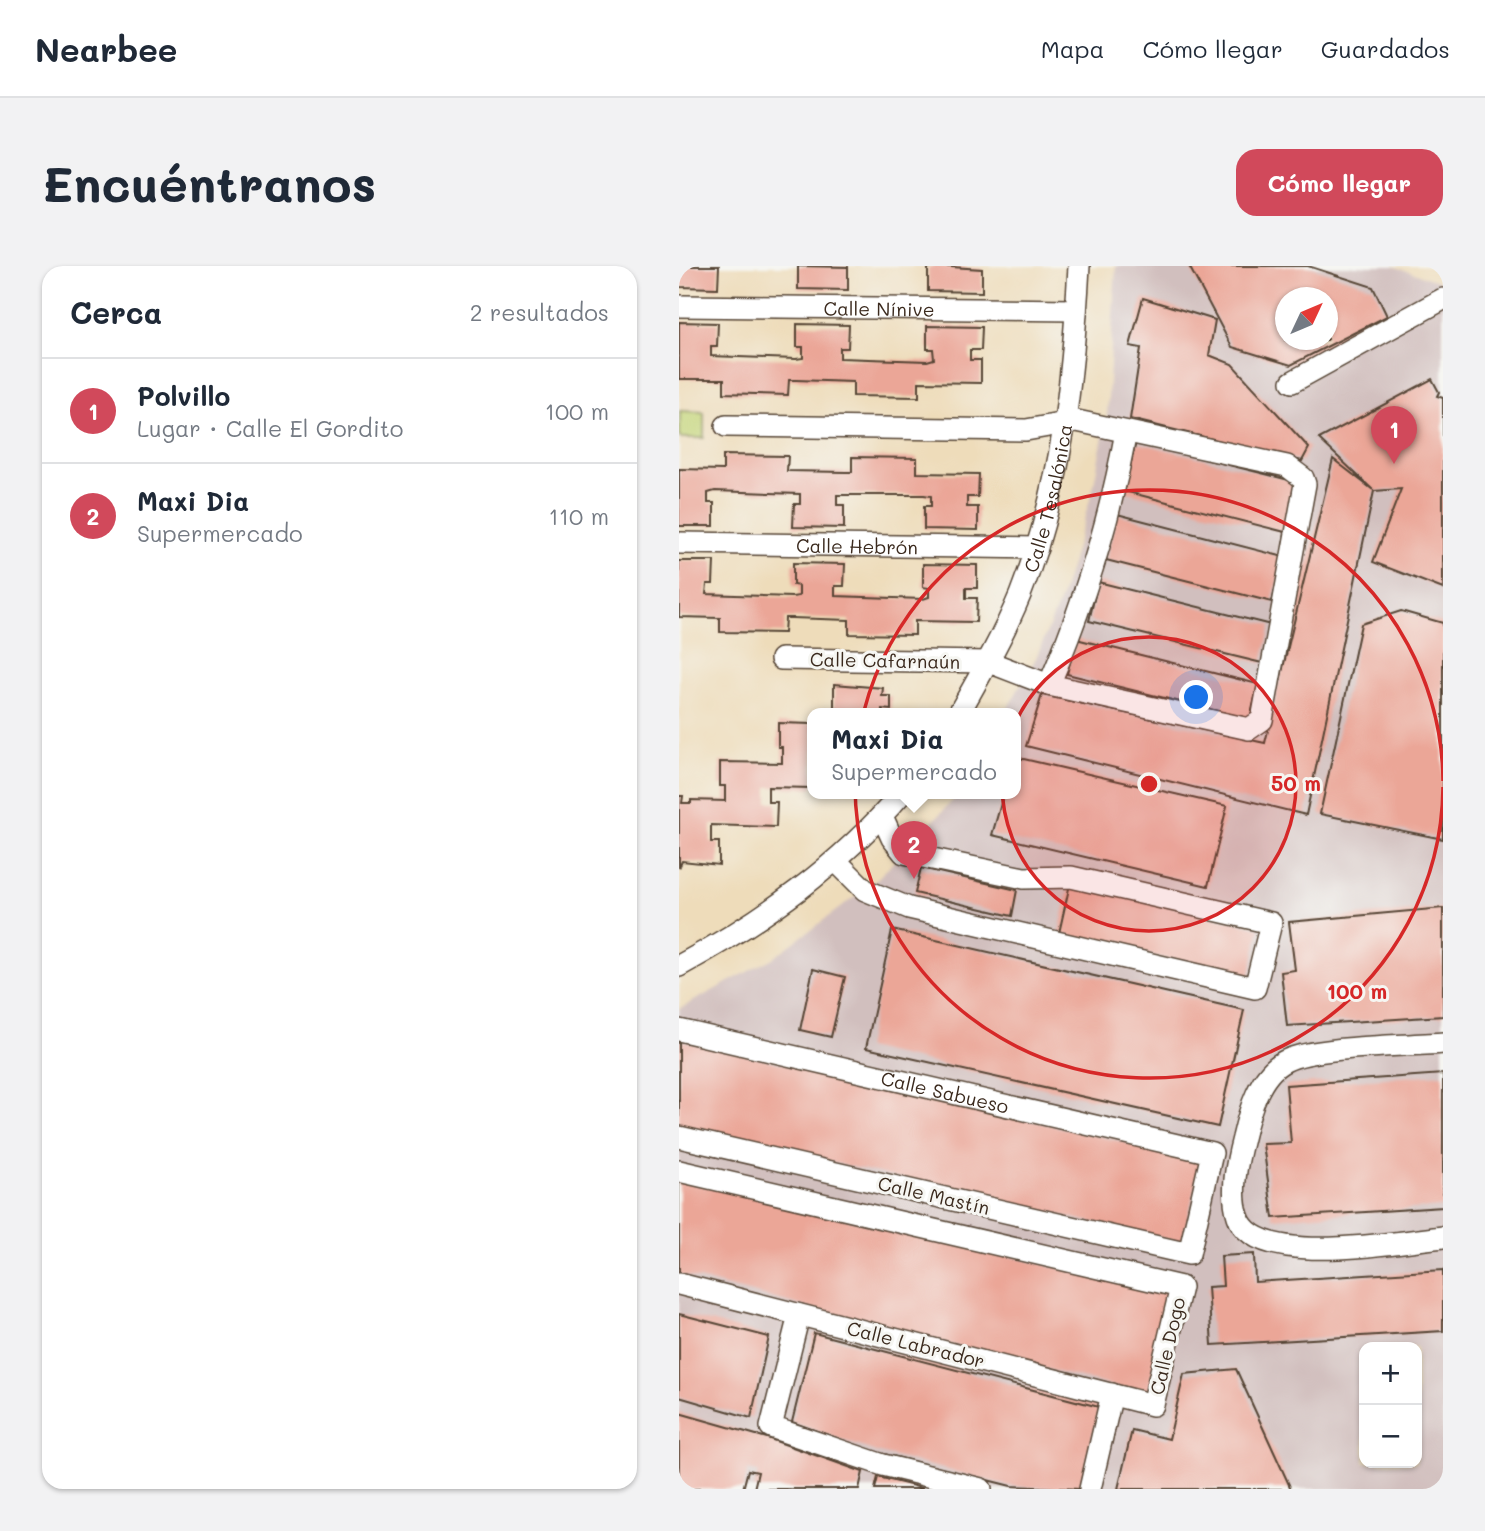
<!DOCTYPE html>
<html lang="es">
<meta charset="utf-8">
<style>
body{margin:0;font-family:Mali,sans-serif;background:#f2f2f3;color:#1f2937}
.controls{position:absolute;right:21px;bottom:21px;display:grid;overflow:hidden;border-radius:14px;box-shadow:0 2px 5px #0004}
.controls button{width:63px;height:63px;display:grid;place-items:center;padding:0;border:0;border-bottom:2px solid #e0e1e3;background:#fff;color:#1f2937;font:35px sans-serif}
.compass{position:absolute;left:596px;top:21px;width:63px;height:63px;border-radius:50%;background:#fff;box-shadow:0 2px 5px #0004;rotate:46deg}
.you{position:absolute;left:518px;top:432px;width:24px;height:24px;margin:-18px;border:5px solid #fff;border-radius:50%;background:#1a73e8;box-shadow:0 0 0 10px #1a73e833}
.badge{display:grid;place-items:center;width:46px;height:46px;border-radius:50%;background:#d1495b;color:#fff;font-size:23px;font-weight:700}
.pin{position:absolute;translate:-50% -58px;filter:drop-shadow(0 2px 4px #0008)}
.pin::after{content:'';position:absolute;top:37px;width:24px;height:21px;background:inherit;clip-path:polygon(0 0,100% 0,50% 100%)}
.popup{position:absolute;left:128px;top:442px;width:214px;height:91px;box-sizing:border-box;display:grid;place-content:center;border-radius:14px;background:#fff;filter:drop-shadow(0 2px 5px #0005);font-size:23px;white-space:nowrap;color:#747a83}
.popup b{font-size:26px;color:#1f2937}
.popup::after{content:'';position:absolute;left:50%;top:100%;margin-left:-14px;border:14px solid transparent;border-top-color:#fff}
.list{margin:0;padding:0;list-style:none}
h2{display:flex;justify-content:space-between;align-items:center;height:91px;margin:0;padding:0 28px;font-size:30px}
h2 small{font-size:23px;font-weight:400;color:#747a83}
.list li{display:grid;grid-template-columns:46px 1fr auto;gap:21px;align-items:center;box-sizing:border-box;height:105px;padding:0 28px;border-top:2px solid #e0e1e3}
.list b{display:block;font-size:26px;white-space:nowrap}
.list p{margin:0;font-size:23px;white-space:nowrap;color:#747a83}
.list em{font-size:23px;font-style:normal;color:#747a83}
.map{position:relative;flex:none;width:764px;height:1223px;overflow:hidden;border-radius:21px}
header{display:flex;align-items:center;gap:42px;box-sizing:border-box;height:98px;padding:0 35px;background:#fff;border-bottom:2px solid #e0e1e3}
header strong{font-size:33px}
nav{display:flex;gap:38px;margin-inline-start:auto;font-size:24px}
.intro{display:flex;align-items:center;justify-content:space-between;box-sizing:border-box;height:168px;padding:0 42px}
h1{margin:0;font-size:49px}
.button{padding:18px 32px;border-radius:21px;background:#d1495b;color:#fff;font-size:24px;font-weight:700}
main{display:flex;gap:42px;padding:0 42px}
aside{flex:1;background:#fff;border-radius:21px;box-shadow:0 2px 5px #0004}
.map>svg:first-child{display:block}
.industrial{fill:#d1bfbe;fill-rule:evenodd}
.green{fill:#c4d477;stroke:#807f4a;stroke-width:2}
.building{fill:#eba697;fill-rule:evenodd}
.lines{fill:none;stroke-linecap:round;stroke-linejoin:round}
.minor-casing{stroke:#564535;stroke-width:24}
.minor{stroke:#fff;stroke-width:21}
.ring{fill:none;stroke:#d62828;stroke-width:3.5}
.labels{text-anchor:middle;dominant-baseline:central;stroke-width:6;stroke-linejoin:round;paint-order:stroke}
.street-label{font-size:19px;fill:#3b2a1e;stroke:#f6f6f2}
.centre{fill:#d62828;stroke:#f6f6f2;stroke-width:3.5}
.ring-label{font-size:21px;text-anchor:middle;font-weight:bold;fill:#d62828;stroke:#f6f6f2;stroke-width:6;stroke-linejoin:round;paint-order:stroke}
</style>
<header>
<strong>Nearbee</strong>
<nav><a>Mapa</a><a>Cómo llegar</a><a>Guardados</a></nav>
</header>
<div class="intro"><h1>Encuéntranos</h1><a class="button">Cómo llegar</a></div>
<main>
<aside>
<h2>Cerca<small>2 resultados</small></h2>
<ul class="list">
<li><span class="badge">1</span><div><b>Polvillo</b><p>Lugar · Calle El Gordito</p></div><em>100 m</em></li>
<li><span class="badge">2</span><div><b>Maxi Dia</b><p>Supermercado</p></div><em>110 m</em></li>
</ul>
</aside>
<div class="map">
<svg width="764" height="1223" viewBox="0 0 764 1223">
<rect width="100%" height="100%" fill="#f6f6f2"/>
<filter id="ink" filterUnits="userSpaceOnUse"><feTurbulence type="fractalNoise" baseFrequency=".0143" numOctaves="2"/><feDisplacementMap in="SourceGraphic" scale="14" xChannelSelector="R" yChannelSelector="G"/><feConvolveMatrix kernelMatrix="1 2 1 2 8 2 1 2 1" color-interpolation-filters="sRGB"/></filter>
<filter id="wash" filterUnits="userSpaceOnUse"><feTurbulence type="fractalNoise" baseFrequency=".00686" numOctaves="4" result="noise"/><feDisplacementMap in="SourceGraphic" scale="28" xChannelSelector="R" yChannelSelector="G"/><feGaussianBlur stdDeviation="1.57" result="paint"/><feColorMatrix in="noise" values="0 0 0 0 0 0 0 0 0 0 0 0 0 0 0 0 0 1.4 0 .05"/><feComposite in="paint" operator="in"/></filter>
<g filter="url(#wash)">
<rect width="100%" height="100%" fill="#eedcba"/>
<path class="industrial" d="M 437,0 L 714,0 L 764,17 L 764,1223 L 0,1223 L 0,743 L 94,692 L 193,618 L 281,527 L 336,527 L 336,447 L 326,447 L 357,392 L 382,332 L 414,223 L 428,149 ZM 606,32 L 648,32 L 648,74 L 606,74 ZM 685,1081 L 738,1081 L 738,1197 L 685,1197 Z"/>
<polygon class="green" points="1,145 25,146 25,172 1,172"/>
<g id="blocks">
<g class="building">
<polygon points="0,0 40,0 39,22 0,21"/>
<polygon points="119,0 169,1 169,24 119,23"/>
<polygon points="256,0 303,3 303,26 249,25 249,2"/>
<path d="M 510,0 L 629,0 L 694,21 L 708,50 L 612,99 L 553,81 ZM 606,32 L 648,32 L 648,74 L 606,74 Z"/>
<polygon points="464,32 536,54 530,89 553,98 630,182 623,195 451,153 462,82 451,80"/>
<polygon points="0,56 39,57 38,80 32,80 32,90 117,93 124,92 124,81 118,81 118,58 170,59 169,82 161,82 161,92 248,95 255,93 254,83 248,83 248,60 303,61 302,84 291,84 291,94 302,94 302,117 240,116 240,131 174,130 174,116 117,114 110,114 109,129 45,127 45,113 0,113"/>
<polygon points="753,113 760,126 758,130 764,132 764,323 694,296 722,223 695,225 627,549 347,480 363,429 586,477 654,193 694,224 640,173"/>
<polygon points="457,176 622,217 610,267 445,225"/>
<polygon points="44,189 109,190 108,205 167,206 173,206 173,191 238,192 238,207 300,208 299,231 288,231 288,241 299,241 299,264 245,263 245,240 252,240 252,230 245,229 158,229 158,239 165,239 165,262 114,261 115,238 121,238 121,228 36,225 29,227 29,237 35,237 35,260 0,260 0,203 44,204"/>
<polygon points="438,248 605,291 593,336 427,294"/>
<polygon points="0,295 35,295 34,318 28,318 27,328 113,331 120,330 120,320 114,319 114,297 166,298 165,320 156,320 156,330 244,333 250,331 250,322 244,321 244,298 298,299 298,322 287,322 287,332 298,332 297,356 236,355 236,369 170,368 170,354 113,352 106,352 105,367 41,366 41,352 0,351"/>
<polygon points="419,316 592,359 583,397 410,355"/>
<polygon points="722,345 764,357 764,573 641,548 682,358"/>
<polygon points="397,373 579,418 571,453 388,408"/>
<polygon points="155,418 204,422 203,430 212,430 212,444 203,443 203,447 160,447 160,443 155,442"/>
<polygon points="99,457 134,458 134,522 89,521 89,536 98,536 97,561 32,559 32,576 40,576 40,599 3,595 0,602 0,530 4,530 3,537 12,537 12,534 46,535 46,520 41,520 41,496 103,497 103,481 99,481"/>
<polygon points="336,491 548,540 529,620 313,569 325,527 336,527"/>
<polygon points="242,602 338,624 333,650 236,627"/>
<polygon points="391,618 581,662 570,712 380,667"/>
<polygon points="764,642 764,750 608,760 602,706 616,704 610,656"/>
<polygon points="213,664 565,744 539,861 187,782"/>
<polygon points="134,703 166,711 152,771 121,764"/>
<polygon points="0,774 522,894 503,977 0,861"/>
<polygon points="764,808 764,941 594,952 584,878 612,877 607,819"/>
<polygon points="0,914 491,1028 468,1129 0,1008"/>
<polygon points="575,988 576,1016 764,1004 764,1065 533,1079 529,1021 544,1020 542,990"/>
<polygon points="0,1048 90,1071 72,1152 0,1131"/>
<polygon points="135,1067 420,1141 401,1223 332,1220 197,1186 113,1156"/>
<polygon points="557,1103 612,1223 439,1223 453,1164 490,1173 505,1108"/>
<polygon points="0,1147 88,1172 184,1206 180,1223 75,1223 79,1206 69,1204 64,1223 0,1223"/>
<polygon points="199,1211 243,1222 243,1223 196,1223"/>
</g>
</g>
</g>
<g filter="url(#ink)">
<use href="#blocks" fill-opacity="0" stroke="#564535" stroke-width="2"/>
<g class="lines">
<defs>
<g id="minor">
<path id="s1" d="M 0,40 L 397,44"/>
<polyline points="613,116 764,33"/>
<polyline points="47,160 347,164 398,155 608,200 624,212 626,218 583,454 570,463 370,419 310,396 102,393"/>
<path id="s2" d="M 0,277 L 358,282"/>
<path d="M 370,419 C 405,337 431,254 447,166"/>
<path id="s3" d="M 280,447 C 302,408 324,370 341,329 C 383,224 394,112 400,0"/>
<polyline points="157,595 186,624 230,642 576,722 592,657 392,611 345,612 225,587 213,572 203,550"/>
<path d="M 0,700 C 86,653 159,601 223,527"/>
<path id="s4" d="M 0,764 L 533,887 L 510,988 L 0,871"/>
<path d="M 764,777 C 728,780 635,780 606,795 C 580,808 570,846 564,872 C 558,895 551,926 559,950 C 575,1004 722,975 764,971"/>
<polyline points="0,905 502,1021 474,1139 0,1018"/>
<polyline points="120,1049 92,1161 204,1199 302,1223"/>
<polyline points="411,1223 433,1128"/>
</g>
</defs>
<use href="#minor" class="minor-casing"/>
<use href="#minor" class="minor"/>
</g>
</g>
<circle cx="470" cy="518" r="147" fill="#d62828" fill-opacity=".12"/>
<g class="ring">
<circle cx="470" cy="518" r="147"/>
<path d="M764 521A294 294 0 1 1 764 515"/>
</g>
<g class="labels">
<g class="street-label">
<text stroke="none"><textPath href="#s1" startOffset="200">Calle Nínive</textPath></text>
<text stroke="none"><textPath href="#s3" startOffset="234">Calle Tesalónica</textPath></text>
<text stroke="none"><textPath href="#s2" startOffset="178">Calle Hebrón</textPath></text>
<text transform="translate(206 394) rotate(1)">Calle Cafarnaún</text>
<text stroke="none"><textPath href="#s4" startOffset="273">Calle Sabueso</textPath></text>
<text transform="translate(255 929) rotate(13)">Calle Mastín</text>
<text transform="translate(237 1078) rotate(14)">Calle Labrador</text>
<text transform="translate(488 1080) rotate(-77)">Calle Dogo</text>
</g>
</g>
<circle cx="470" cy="518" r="10" class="centre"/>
<g class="ring-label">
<text x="617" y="525">50 m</text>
<text x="678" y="733">100 m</text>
</g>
</svg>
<div class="controls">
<button>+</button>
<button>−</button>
</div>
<svg class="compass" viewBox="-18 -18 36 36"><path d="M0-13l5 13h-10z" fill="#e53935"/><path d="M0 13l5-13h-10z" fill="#747a83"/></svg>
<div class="you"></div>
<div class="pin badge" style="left:715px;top:198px">1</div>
<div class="pin badge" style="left:235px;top:613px">2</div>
<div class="popup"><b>Maxi Dia</b>Supermercado</div>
</div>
</main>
